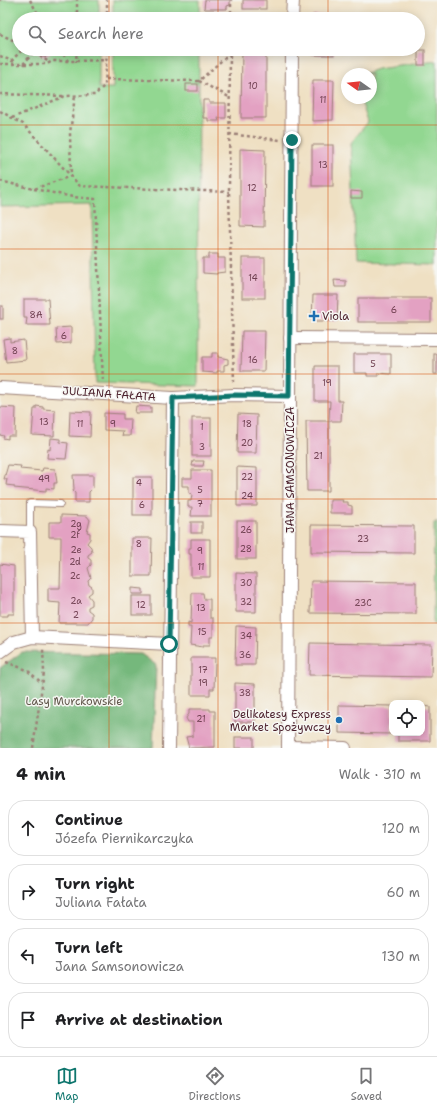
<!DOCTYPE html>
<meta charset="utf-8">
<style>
body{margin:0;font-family:"Shantell Sans",sans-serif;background:#f2f2f2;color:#202124}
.controls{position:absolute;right:12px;bottom:12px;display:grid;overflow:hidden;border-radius:8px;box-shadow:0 2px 10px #0003}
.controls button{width:36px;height:36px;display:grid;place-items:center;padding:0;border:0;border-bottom:1px solid #e0e0e0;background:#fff;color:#202124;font:20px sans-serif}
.compass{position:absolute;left:341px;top:68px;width:36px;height:36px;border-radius:50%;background:#fff;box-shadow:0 2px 10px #0003;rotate:285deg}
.stop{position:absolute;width:12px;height:12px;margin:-9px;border:3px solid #0f766e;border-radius:50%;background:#fff}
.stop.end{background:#0f766e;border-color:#fff;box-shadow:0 1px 4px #0008}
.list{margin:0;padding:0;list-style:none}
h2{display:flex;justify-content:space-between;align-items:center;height:52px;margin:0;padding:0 16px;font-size:17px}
h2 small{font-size:13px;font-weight:400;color:#757577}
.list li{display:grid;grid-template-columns:26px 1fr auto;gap:12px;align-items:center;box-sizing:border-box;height:56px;margin:0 8px 8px;padding:0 8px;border:1px solid #e0e0e0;border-radius:16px}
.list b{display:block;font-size:15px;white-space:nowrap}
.list p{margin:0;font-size:13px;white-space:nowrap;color:#757577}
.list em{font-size:13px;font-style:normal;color:#757577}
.icon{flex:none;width:22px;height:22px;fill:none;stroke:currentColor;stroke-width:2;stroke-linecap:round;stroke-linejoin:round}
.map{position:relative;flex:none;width:437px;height:748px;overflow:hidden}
.search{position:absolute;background:#fff;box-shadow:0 2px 10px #0003;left:12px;right:12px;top:12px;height:44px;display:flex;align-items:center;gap:10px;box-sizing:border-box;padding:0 14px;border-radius:22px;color:#757577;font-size:15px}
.sheet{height:308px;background:#fff}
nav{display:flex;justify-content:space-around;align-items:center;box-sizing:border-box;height:56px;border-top:1px solid #e0e0e0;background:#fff;font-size:11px;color:#757577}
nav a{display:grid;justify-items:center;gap:2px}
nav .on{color:#0f766e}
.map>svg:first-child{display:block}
.green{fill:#92d791;stroke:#6e7b5e}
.forest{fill:#75b87b;stroke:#606c53}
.building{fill:#e3a1c2}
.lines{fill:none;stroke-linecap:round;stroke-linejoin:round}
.service-casing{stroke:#9c8077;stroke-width:8}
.minor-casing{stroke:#9c8077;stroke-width:14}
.path{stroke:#9c8077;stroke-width:2.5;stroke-dasharray:3 3;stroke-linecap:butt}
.service{stroke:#fff;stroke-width:6}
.minor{stroke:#fff;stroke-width:12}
.route{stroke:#0f766e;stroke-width:5}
.grid{fill:none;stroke:#d8530f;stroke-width:1;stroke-opacity:0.55}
.poi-dot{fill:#1f6fb2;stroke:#f6f6f2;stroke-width:1.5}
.labels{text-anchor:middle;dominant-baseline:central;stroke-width:3;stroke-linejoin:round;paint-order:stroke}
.number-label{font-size:9px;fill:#704051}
.poi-label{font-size:11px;fill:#4a1f2b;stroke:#f6f6f2;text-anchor:start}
.street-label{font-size:11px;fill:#4a1f2b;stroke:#f6f6f2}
.park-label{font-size:11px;fill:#60564a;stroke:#f6f6f2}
</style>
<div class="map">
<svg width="437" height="748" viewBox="0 0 437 748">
<rect width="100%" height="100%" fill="#f6f6f2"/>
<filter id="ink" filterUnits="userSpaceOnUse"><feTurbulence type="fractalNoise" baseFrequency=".025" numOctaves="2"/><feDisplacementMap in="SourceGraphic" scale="8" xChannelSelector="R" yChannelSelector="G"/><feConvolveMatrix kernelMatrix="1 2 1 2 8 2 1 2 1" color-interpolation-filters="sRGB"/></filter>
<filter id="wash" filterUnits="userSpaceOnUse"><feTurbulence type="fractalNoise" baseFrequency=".012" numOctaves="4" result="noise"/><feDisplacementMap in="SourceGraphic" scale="16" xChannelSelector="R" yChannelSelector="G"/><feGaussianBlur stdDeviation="0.9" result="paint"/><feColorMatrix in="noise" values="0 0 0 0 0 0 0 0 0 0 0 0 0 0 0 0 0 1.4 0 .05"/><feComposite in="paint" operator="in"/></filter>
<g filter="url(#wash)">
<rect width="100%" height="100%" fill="#efe0c3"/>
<g class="green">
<polygon points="0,0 99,0 99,19 19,19 19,49 99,49 99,88 113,88 113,49 199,49 198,386 95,383 92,205 0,207"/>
<rect x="113" y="0" width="87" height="19"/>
<polygon points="437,61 437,265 356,263 351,143 368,122 360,98 371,98 371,74 364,74 377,69"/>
<polygon points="437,522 437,624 433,624 434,523"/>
</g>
<polygon class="forest" points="22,652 141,654 156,665 153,748 0,748 0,668"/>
<g id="blocks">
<g class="building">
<polygon points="205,0 230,0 230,5 227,6 227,9 204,9"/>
<rect x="243" y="0" width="23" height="9"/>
<rect x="313" y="15" width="21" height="4"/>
<polygon points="39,49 54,49 45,58 36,52"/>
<rect x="204" y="49" width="22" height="5"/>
<polygon points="242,49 266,49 266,118 241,118"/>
<rect x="313" y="49" width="21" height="6"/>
<rect x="418" y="50" width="7" height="15"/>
<polygon points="313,80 334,80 333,120 312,121"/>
<rect x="186" y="84" width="12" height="7"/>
<polygon points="203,100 209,100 209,103 226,103 226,118 218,118 219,121 208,121 208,118 203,118"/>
<rect x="312" y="145" width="21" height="41"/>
<polygon points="240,149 265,150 264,227 240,226"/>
<polygon points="351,191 362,192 362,198 351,198"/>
<polygon points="209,254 218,254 218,258 225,258 225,272 217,273 217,274 203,273 203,258 209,258"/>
<rect x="242" y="258" width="23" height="40"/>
<polygon points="334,280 346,281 346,287 335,287"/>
<polygon points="313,295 338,295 337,321 312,321"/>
<rect x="358" y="298" width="73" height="24"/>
<polygon points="24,299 48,299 50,325 26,325 27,318 24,318"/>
<rect x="0" y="306" width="3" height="13"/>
<polygon points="71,327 71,343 57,344 56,328"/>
<polygon points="242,331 265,331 264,371 241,371"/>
<polygon points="10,338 10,342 24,340 26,360 6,362 3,339"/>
<polygon points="212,353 218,353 218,357 228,359 228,364 224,365 224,371 217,371 217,373 202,372 202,357 212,357"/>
<polygon points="354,354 391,354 391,374 378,373 378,376 367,376 367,373 354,373"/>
<rect x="434" y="354" width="3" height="20"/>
<polygon points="315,366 338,366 338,401 342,401 341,421 329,421 329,491 307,491 306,421 329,421 330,401 315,401"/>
<polygon points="36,406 43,407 43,409 55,410 54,436 32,435 34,409 36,409"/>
<polygon points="136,406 151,407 151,413 135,413"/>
<polygon points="0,407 16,408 15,436 8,436 8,439 3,438 4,436 0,435"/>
<polygon points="70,411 91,412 90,437 69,436"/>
<polygon points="104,413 123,414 123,419 131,419 130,436 122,436 123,431 104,430"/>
<polygon points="238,414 257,415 256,453 237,453"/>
<rect x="192" y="418" width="19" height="38"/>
<polygon points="51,438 60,439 60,442 68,443 66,459 47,458 48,449 50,450"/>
<polygon points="193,461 204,461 203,466 192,466"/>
<polygon points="8,465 21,466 20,469 42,471 43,468 55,469 57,483 54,483 54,489 46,488 46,491 14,488 14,486 6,485 7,479 4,479"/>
<polygon points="237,467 257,468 257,506 237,506"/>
<polygon points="192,470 211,470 211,516 191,516 192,507 188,507 188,501 191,501 192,494 189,493 189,486 182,486 182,478 192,478"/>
<polygon points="73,475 93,475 93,488 89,492 89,502 75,502 75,493 73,491 74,489"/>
<rect x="133" y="477" width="19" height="38"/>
<polygon points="330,500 343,500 342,502 348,502 348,505 352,506 352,513 330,513"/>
<polygon points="61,515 87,516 90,520 87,532 90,533 90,539 87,543 91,547 92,552 88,555 88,558 91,560 91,565 88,568 91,578 88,581 89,585 92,587 92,592 88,595 92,600 92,605 88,607 88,610 92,613 92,618 88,623 59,623 60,603 48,602 48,588 60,588 61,543 61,537 49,537 49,522 61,522"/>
<rect x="237" y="521" width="19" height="38"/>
<rect x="191" y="522" width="11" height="11"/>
<polygon points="311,525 414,526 414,553 311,552"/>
<polygon points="132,538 152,538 151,576 132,576"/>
<polygon points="191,539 210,539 210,577 191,577 191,554 189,554 189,548 191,548"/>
<polygon points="0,564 14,566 14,614 8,614 8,616 0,616"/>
<polygon points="236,573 256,574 256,612 236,612"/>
<polygon points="311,581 416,582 416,614 310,613"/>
<polygon points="132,588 143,589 143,594 132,594"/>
<polygon points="192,593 203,593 204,599 210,599 210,618 213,618 213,637 210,637 210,645 203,645 203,647 190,645 191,627 188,627 188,622 191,623"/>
<rect x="132" y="596" width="19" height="19"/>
<polygon points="236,626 256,627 255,665 235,665"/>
<polygon points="310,643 432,645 431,677 309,675"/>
<polygon points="191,658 215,658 214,689 210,689 210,695 191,695"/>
<polygon points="235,683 255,684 255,722 235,722"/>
<polygon points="339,705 392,706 392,734 339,733"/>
<polygon points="422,706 430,707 430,741 398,741 398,733 422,733"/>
<polygon points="189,709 210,709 210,711 215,711 215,747 189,748 186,737 193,736 193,722 188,722 186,718 189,714"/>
<rect x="235" y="737" width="19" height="11"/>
</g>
</g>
</g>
<g filter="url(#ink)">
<use href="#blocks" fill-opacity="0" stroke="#9c8077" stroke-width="1"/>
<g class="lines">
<defs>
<polyline id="service" points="30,532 30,503 60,504"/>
<g id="minor">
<polyline points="292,19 293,0"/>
<polyline points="290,338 437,339"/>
<polyline points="0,388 173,398 234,395 289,396"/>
<polyline points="0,531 30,532 32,637"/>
<polyline points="0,652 14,642 32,637 169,644"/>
<polyline points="288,747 345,748"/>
<polyline points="169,748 173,398"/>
<polyline points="288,748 292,49"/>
</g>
</defs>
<use href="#service" class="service-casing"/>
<use href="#minor" class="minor-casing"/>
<g class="path">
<polyline points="30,0 41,19"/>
<polyline points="0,1 0,0"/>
<polyline points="77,19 77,0"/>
<polyline points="107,19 107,0"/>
<polyline points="231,19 231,0"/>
<polyline points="0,34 19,43"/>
<polyline points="30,49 50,63"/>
<polyline points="60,49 68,61"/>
<polyline points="77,49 76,61 107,60"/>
<polyline points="230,49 229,192 234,384"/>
<polyline points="0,56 17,63"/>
<polyline points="11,61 23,49"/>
<polyline points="0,64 47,64 53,61 76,61"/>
<polyline points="23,64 37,49"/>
<polyline points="106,79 199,81 230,53"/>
<polyline points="199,81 229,97"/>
<polyline points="0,94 63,96"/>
<polyline points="0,111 23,124 80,186 229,192"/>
<polyline points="12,118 65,96 95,95 105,85 107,49"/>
<polyline points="229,134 280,140"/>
<polyline points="0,181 34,189 71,176 70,133 75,96"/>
<polyline points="34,189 73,197 95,199 103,382"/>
<polyline points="6,662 27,670 42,683"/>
<polyline points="33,748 44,672 43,649"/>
</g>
<use href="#service" class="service"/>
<use href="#minor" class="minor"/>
</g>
</g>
<g class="lines" filter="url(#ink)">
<polyline class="route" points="169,644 173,398 234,395 289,396 292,140"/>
</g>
<path class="grid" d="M 109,0 L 109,19M 218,0 L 218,19M 328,0 L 328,19M 109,49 L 109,748M 218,49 L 218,748M 328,49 L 328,748M 0,125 L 437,125M 0,249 L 437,249M 0,374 L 437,374M 0,499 L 437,499M 0,623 L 437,623"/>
<g class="poi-dot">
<path d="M312 310h4v4h4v4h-4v4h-4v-4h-4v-4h4z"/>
<circle cx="339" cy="720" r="4"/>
</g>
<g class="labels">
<g class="number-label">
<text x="253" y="86">10</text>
<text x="323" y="100">11</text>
<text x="323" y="165">13</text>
<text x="252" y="188">12</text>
<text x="253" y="278">14</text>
<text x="394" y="310">6</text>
<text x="36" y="315">8A</text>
<text x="64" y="336">6</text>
<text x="15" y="351">8</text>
<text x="253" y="360">16</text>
<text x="373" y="364">5</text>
<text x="327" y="383">19</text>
<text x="44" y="422">13</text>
<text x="80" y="424">11</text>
<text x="113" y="424">9</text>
<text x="247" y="424">18</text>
<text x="202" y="427">1</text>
<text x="247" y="443">20</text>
<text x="202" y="447">3</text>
<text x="318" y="456">21</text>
<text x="247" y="477">22</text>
<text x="44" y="479">49</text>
<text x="139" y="483">4</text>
<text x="200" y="490">5</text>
<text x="247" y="496">24</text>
<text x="200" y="504">7</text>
<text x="142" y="505">6</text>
<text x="76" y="524">2g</text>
<text x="246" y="530">26</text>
<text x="75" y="535">2f</text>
<text x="363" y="539">23</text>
<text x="139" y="544">8</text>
<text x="246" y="549">28</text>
<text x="76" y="550">2e</text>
<text x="200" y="551">9</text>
<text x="75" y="562">2d</text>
<text x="201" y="567">11</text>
<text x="75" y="576">2c</text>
<text x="246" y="583">30</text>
<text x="76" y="601">2a</text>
<text x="246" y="602">32</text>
<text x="363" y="603">23C</text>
<text x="141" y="605">12</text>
<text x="201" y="608">13</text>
<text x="76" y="615">2</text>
<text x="202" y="632">15</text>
<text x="246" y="636">34</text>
<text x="245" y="655">36</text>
<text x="203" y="670">17</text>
<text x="203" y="683">19</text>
<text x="245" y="693">38</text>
<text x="201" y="719">21</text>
</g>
<g class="poi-label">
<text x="322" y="316">Viola</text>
<text x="331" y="714" text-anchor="end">Delikatesy Express<tspan x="331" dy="13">Market Spożywczy</tspan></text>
</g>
<g class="street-label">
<text transform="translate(109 394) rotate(4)">JULIANA FAŁATA</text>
<text transform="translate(290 470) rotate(-90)">JANA SAMSONOWICZA</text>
</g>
<g class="park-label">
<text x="74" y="701">Lasy Murckowskie</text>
</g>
</g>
</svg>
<div class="controls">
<button><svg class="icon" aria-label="locate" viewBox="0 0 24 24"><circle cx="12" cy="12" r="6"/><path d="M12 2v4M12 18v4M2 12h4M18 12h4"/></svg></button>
</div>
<svg class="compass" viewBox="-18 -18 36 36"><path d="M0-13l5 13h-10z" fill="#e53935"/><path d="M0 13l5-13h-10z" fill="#757577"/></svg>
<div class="stop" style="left:169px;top:644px"></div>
<div class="stop end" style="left:292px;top:140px"></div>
<div class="search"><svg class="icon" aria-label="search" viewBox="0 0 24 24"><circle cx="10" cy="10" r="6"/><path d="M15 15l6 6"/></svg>Search here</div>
</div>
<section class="sheet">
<h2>4 min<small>Walk · 310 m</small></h2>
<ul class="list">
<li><svg class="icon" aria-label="ahead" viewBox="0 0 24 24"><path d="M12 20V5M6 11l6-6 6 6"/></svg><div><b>Continue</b><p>Józefa Piernikarczyka</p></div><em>120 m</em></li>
<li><svg class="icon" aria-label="right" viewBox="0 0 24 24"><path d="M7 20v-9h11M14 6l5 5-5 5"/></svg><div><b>Turn right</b><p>Juliana Fałata</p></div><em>60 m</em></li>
<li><svg class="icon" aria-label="left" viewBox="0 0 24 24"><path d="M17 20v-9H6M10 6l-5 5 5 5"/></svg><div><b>Turn left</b><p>Jana Samsonowicza</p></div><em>130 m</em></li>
<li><svg class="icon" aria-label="arrive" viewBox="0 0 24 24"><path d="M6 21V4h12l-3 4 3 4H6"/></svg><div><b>Arrive at destination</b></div></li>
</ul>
</section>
<nav>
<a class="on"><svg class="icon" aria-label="map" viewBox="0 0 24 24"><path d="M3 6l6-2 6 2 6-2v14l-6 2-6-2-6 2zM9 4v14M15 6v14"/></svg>Map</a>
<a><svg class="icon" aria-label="directions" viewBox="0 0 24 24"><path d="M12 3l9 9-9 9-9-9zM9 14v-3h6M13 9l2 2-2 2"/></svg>Directions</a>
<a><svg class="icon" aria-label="saved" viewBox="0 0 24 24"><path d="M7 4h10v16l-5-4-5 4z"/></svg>Saved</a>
</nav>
